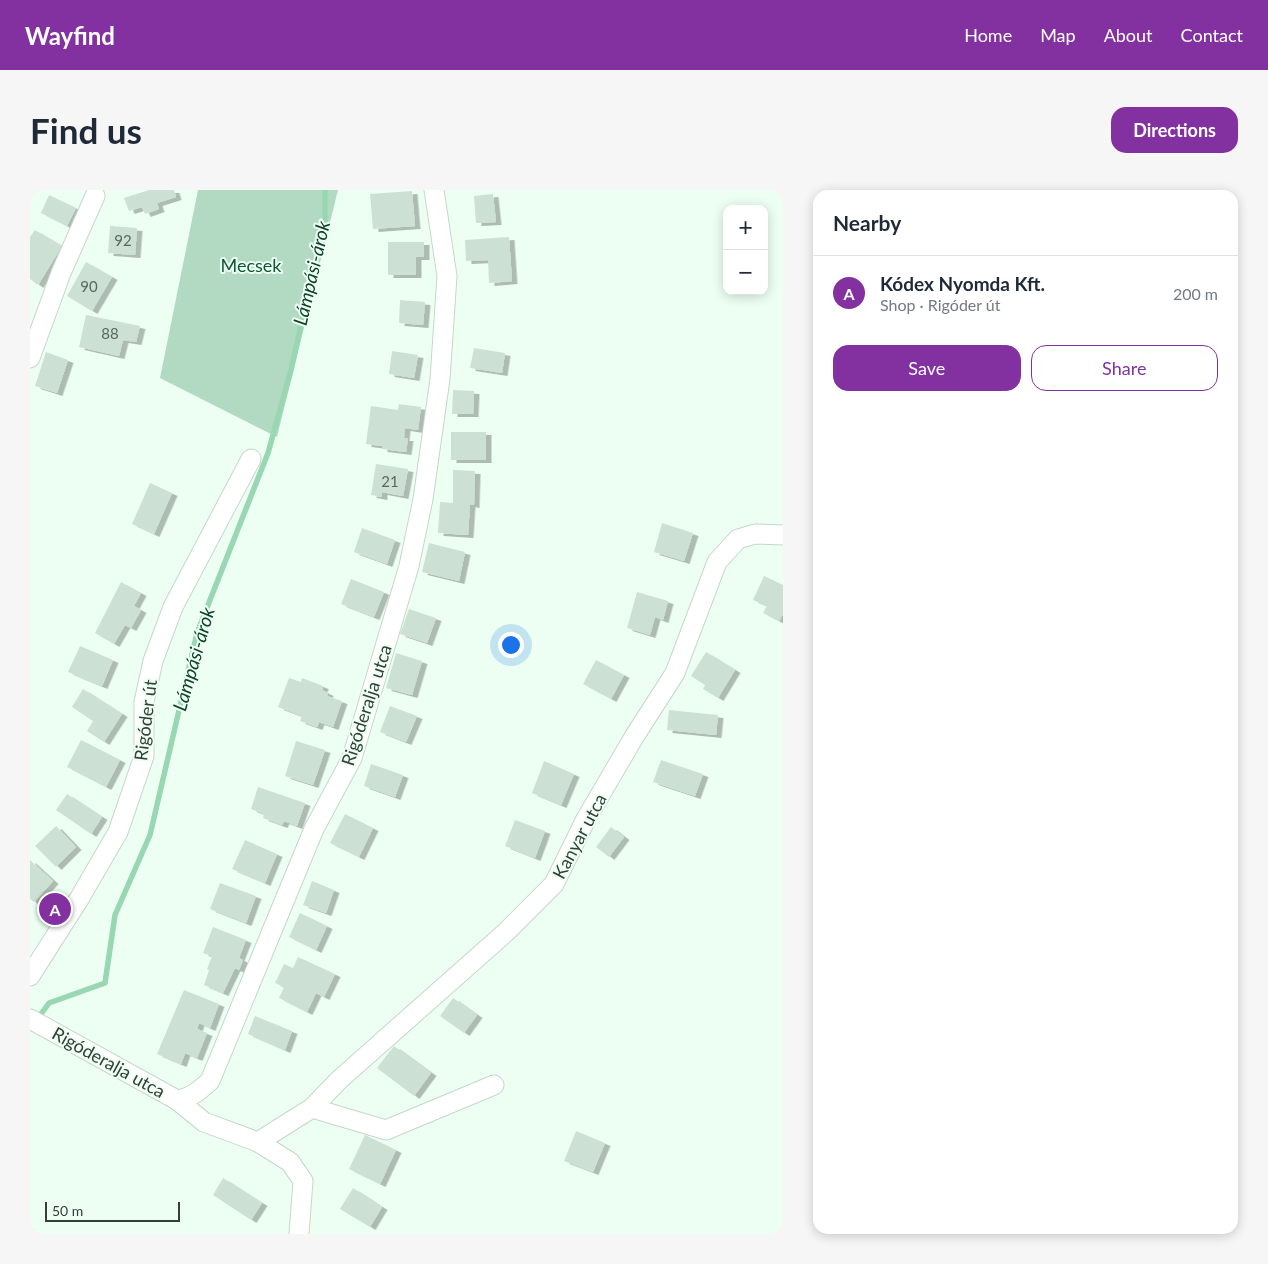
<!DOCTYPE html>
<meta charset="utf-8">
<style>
body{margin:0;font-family:Lato,sans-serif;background:#f6f6f7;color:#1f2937}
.controls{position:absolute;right:15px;top:15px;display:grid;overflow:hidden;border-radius:10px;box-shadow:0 2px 12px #0003}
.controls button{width:45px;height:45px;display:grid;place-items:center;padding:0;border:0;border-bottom:1px solid #e0e1e3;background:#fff;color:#1f2937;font:25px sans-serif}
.scale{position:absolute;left:15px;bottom:12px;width:135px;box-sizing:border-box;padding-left:5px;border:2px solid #353e38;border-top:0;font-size:14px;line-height:18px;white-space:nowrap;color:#353e38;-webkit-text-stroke:4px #edfff3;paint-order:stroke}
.you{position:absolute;left:480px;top:454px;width:18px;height:18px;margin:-12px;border:4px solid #fff;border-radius:50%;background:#1a73e8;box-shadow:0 0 0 8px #1a73e833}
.badge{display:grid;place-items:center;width:32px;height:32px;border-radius:50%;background:#8331a1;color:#fff;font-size:16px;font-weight:700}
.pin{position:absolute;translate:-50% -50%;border:2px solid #fff;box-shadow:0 1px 5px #0006}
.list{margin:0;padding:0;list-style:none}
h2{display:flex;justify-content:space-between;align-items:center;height:65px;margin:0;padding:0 20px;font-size:21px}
h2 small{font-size:16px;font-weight:400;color:#747a83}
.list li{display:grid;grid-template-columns:32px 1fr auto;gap:15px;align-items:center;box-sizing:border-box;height:75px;padding:0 20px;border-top:1px solid #e0e1e3}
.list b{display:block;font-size:19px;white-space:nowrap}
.list p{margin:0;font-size:16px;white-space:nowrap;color:#747a83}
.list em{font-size:16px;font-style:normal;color:#747a83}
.actions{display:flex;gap:10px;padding:15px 20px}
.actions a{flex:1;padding:11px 0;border:1px solid #8331a1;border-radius:15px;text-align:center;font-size:18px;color:#8331a1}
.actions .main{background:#8331a1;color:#fff}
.map{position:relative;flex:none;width:753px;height:1044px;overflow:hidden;border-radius:15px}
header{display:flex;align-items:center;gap:30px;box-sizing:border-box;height:70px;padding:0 25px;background:#8331a1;color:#fff}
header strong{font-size:24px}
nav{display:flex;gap:28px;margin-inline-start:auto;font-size:18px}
.intro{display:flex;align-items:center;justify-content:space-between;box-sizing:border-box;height:120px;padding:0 30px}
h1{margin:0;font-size:35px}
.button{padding:12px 22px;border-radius:15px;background:#8331a1;color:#fff;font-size:18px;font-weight:700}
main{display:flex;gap:30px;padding:0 30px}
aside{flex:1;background:#fff;border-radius:15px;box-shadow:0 2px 12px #0003}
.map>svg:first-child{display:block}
.green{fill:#b2d9c1}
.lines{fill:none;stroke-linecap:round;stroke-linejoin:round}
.stream{stroke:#98d7b2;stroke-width:5.5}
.building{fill:#cce1d4;filter:url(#shadow)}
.minor-casing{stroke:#c3d8ca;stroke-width:21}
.minor{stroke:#fff;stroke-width:19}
.labels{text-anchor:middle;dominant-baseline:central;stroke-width:4;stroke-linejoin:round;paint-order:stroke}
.number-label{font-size:15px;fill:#5b675f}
.park-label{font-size:18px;fill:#0a5735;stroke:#edfff3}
.street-label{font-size:18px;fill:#353e38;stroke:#edfff3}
.water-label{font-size:19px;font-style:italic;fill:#0f4028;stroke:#edfff3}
</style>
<header>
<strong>Wayfind</strong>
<nav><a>Home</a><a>Map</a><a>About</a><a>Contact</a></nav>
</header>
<div class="intro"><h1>Find us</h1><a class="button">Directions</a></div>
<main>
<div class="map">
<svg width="753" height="1044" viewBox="0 0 753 1044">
<defs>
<filter id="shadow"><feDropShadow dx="5.5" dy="3" stdDeviation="0" flood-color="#0004"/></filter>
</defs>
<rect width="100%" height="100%" fill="#edfff3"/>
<polygon class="green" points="168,0 308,0 247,247 130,188"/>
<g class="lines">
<polyline class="stream" points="6,831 19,813 75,793 85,725 120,645 167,443 238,263 261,180 295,28 295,0"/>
</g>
<g class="building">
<polygon points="119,0 144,0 146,7 127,13 129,19 115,24 112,17 99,21 94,8"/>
<polygon points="382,1 385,36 343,39 340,4"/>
<polygon points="463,4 466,32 446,33 444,6"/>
<polygon points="19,5 46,18 37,36 11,23"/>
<polygon points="80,36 107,38 105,65 78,63"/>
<polygon points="5,40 32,56 8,95 0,89 0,47"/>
<polygon points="479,47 482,91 459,93 458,70 436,71 435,50"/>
<polygon points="358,52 394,52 394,67 386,67 386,85 358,85"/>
<polygon points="56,72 82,87 62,121 37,106"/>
<polygon points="370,110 395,112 393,135 369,133"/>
<polygon points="56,125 110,136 106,152 93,150 89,166 49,157"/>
<polygon points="444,158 475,163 472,183 440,178"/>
<polygon points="362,161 388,165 384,188 359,184"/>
<polygon points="16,162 38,170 27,203 5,196"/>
<polygon points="423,200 444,201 443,224 422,224"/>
<polygon points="369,214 391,217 388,240 375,238 374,248 378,248 376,262 352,259 352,256 336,254 341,216 368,220"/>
<rect x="421" y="242" width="35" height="28"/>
<polygon points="346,274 378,279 373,306 352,302 352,307 341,305"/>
<polygon points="423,280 445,281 444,315 440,314 438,345 408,343 410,312 423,313"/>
<polygon points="120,293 142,303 124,344 102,334"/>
<polygon points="632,333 663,343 654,371 624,362"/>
<polygon points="332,338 365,350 357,374 324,362"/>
<polygon points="399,353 435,362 429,391 392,382"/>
<polygon points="734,386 753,395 753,424 749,431 733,423 737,416 723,410"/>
<polygon points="321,389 354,402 344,427 311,414"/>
<polygon points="91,392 111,403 104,416 111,420 101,438 95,435 84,454 65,443"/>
<polygon points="607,402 638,411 633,430 625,427 620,445 597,438"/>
<polygon points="379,419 406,428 397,453 370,444"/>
<polygon points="50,456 83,470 72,496 38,482"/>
<polygon points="676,462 705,480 688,508 673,499 675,495 661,486"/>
<polygon points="366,463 392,471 382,505 356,498"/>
<polygon points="566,470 594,485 581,509 553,494"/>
<polygon points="259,488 271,492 272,488 293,496 292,500 298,503 297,506 312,511 303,537 289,532 287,537 270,531 272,526 248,517"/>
<polygon points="53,499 92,524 74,552 57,541 63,531 42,517"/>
<polygon points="360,516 387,526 376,552 350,542"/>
<polygon points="639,520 688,525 686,545 637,540"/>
<polygon points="51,550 90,570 76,597 37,577"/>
<polygon points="266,551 295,560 283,595 255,586"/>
<polygon points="631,570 673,584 665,606 623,592"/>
<polygon points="514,571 544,584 531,615 502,603"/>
<polygon points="341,574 373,585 365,607 334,596"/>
<polygon points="228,597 275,613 267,636 254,631 252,635 233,628 234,624 221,619"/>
<polygon points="37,604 72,627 61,644 26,620"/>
<polygon points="315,624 343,638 329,667 300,653"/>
<polygon points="485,630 515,641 505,668 475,656"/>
<polygon points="26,636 46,657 26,677 5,656"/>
<polygon points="581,637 594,647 579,667 566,657"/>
<polygon points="215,650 247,664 235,693 202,679"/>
<polygon points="0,670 23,691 4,712 0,709"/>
<polygon points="282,691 304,700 296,723 273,715"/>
<polygon points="190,693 226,706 216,733 180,719"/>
<polygon points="270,723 297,736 286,760 259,747"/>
<polygon points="183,737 216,750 209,768 213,770 209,780 205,778 193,803 174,795 179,780 177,779 182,766 173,763"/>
<polygon points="268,767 305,784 294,807 286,803 277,822 249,808 254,797 245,793 254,774 263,778"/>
<polygon points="154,800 189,814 180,838 169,833 167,839 177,843 167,868 155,863 151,874 127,864"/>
<polygon points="423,808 447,825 434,843 410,826"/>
<polygon points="225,826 262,841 255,860 218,844"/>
<polygon points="364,856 401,883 384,906 347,878"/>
<polygon points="546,941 575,953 563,982 534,971"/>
<polygon points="335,945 366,960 350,994 319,979"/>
<polygon points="193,988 232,1013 221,1030 183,1005"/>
<polygon points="323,998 352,1017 340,1037 310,1019"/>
</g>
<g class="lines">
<defs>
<g id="minor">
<polyline points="0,168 31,83 65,6"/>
<polyline points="0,786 49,709 88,642 114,566 114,512 123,471 143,417 221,269"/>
<path d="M 0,829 L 147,910 C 161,908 169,901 180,891 L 284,639 L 322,568 L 379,376 L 393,309 L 410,189 L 417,86 L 404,0"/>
<polyline points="147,910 174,932 228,952 260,972 273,991 269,1044"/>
<polyline points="282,918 309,890 476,742 524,694 556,629 604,547 645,483 687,372 708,349 725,344 753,345"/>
<polyline points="228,952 282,918 356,940 464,895"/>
</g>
</defs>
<use href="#minor" class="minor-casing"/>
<use href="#minor" class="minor"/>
</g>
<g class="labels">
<g class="number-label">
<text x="93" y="50">92</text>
<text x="59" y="96">90</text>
<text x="80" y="143">88</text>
<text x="360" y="291">21</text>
</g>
<g class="park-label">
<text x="221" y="75">Mecsek</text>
</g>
<g class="street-label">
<text transform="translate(336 515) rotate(-72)">Rigóderalja utca</text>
<text transform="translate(115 530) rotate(-83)">Rigóder út</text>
<text transform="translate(549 646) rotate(-62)">Kanyar utca</text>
<text transform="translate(79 872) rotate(29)">Rigóderalja utca</text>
</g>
<g class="water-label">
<text transform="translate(281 83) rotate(-77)">Lámpási-árok</text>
<text transform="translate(163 469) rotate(-74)">Lámpási-árok</text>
</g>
</g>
</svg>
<div class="controls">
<button>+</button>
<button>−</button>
</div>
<div class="scale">50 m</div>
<div class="you"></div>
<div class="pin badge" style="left:25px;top:719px">A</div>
</div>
<aside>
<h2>Nearby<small></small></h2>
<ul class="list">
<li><span class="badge">A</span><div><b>Kódex Nyomda Kft.</b><p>Shop · Rigóder út</p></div><em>200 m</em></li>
</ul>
<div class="actions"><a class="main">Save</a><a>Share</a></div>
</aside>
</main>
